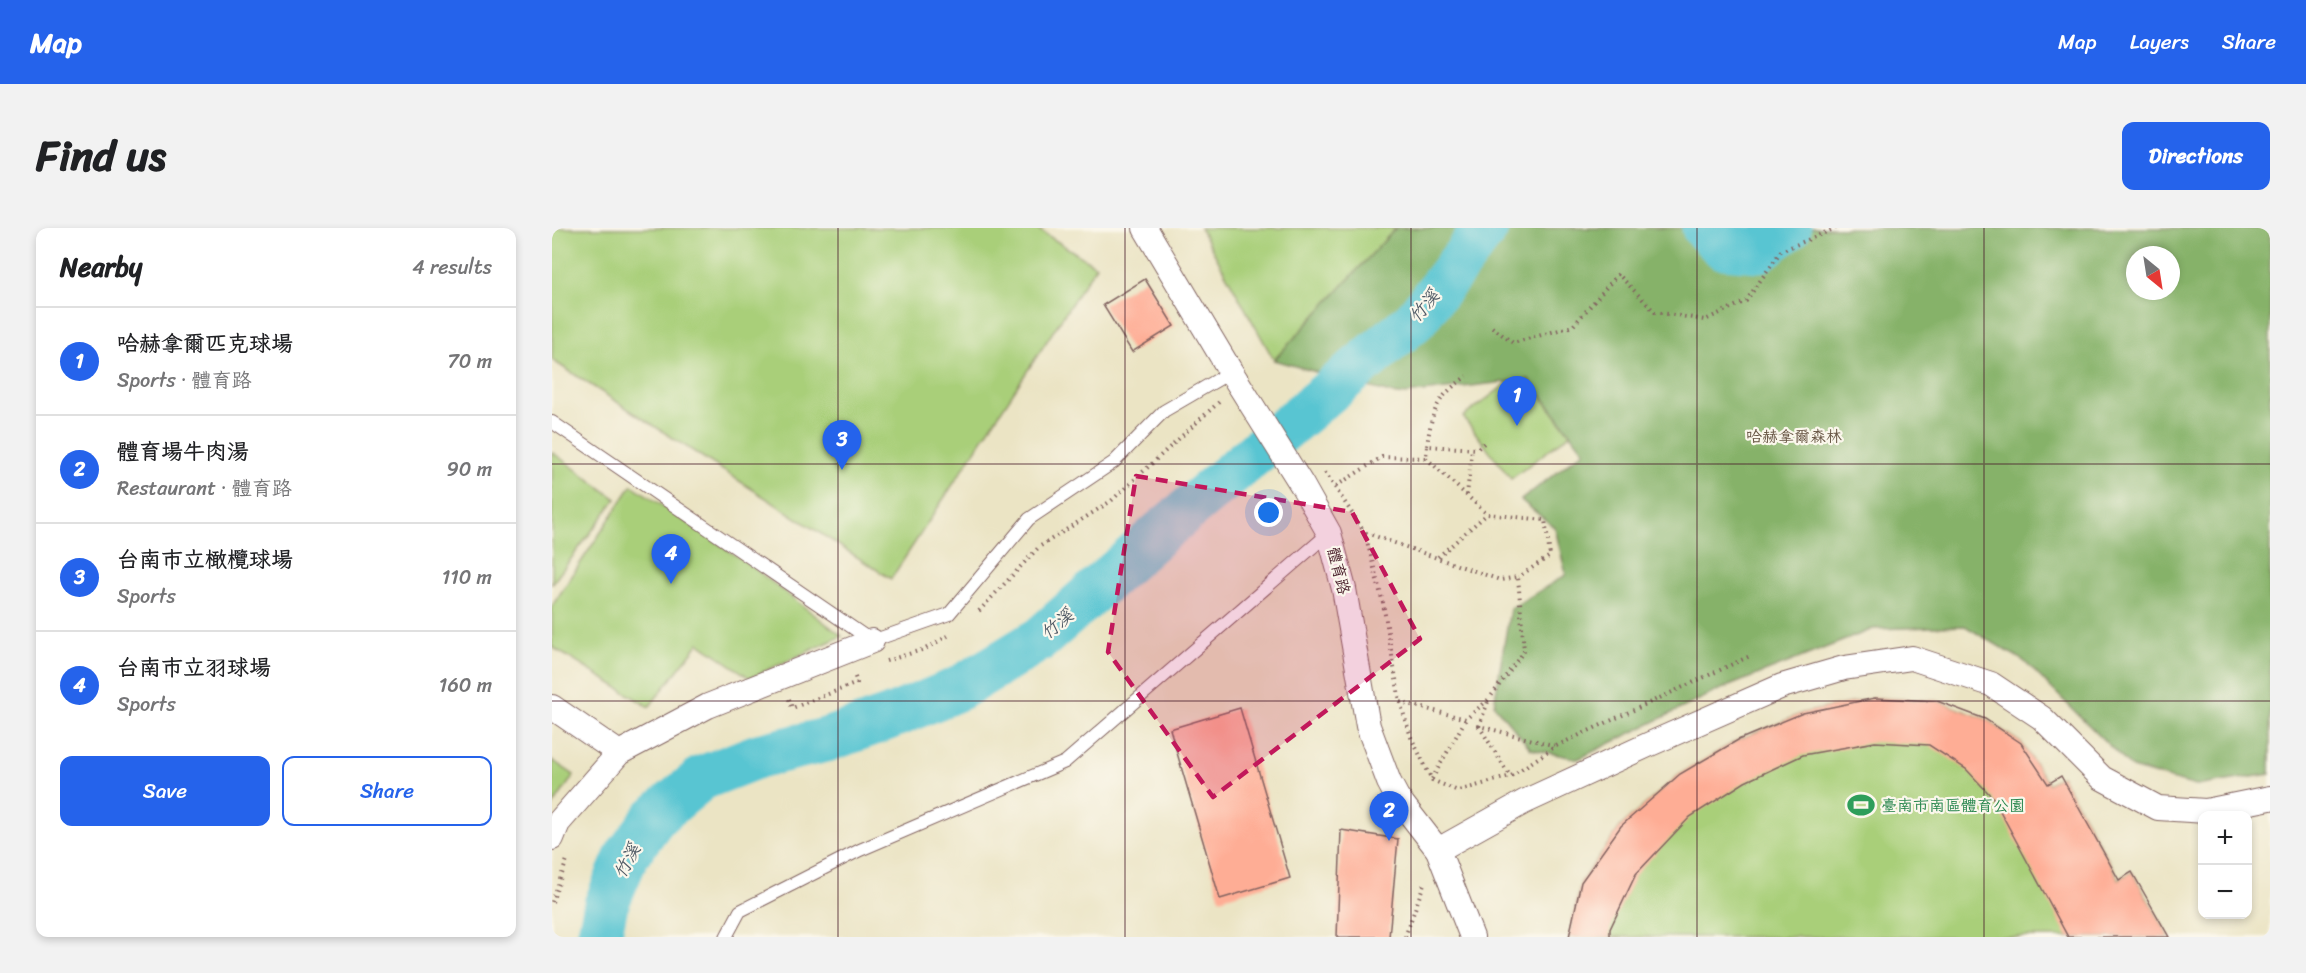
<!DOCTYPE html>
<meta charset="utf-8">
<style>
body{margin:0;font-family:Sriracha,"LXGW WenKai TC",sans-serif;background:#f2f2f2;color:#202124}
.controls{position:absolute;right:18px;bottom:18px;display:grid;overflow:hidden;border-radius:12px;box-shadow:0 3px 9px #0003}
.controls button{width:54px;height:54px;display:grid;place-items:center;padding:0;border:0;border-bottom:2px solid #e0e0e0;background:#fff;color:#202124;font:30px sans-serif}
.compass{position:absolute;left:1574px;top:18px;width:54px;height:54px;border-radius:50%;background:#fff;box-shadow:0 3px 9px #0003;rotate:150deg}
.you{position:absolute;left:717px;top:285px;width:21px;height:21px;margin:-15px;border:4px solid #fff;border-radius:50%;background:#1a73e8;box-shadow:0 0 0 9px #1a73e833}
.badge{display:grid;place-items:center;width:39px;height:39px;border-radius:50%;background:#2563eb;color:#fff;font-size:20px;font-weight:700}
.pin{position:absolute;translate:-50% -50px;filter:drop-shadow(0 2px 3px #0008)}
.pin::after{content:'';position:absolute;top:32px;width:21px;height:18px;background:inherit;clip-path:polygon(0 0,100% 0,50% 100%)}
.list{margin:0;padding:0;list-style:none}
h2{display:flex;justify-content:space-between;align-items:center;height:78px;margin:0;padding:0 24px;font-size:26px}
h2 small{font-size:20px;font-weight:400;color:#757577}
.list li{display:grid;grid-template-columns:39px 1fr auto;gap:18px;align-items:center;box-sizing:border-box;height:108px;padding:0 24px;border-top:2px solid #e0e0e0}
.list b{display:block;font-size:22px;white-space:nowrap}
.list p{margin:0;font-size:20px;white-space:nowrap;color:#757577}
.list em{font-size:20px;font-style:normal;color:#757577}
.actions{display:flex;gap:12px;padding:18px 24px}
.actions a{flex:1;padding:14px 0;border:2px solid #2563eb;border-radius:12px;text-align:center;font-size:21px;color:#2563eb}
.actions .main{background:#2563eb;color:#fff}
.map{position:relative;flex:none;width:1718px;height:709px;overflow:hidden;border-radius:12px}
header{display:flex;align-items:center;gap:36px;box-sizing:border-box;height:84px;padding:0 30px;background:#2563eb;color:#fff}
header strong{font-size:28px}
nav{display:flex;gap:33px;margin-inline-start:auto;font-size:21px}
.intro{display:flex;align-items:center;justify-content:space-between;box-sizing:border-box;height:144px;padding:0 36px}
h1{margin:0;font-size:42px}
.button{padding:15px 27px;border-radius:12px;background:#2563eb;color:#fff;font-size:21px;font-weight:700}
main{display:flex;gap:36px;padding:0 36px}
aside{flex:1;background:#fff;border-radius:12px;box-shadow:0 3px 9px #0003}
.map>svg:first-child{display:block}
.green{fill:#a9cf79;stroke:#7a7752;stroke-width:1.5}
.forest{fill:#86b269;stroke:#68684a;stroke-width:1.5;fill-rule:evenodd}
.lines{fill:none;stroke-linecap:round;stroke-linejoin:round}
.river{stroke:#59c5d2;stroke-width:45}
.building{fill:#fead95}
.lane-casing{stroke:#826461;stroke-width:14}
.street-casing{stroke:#826461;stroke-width:26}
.path{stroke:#826461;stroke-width:4;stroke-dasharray:1.5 4.5;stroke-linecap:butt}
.lane{stroke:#fff;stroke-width:12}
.street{stroke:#fff;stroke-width:24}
.marked{fill:#c2185b;fill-opacity:0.2;stroke:#c2185b;stroke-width:4.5;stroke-dasharray:12 8;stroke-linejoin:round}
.grid{fill:none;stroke:#4a1f2b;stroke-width:1.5;stroke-opacity:0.55}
.labels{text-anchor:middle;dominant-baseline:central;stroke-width:4.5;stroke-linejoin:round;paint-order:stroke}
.park-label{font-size:16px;fill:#665442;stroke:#fbf7ec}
.street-label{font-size:16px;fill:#4a1f2b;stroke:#fbf7ec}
.leisure-label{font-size:16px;fill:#27864d;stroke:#fbf7ec;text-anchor:start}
.water-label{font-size:18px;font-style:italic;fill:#4f5965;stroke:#fbf7ec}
</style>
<header>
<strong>Map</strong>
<nav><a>Map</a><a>Layers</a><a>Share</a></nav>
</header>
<div class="intro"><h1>Find us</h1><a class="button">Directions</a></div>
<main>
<aside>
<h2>Nearby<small>4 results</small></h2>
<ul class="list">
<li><span class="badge">1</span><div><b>哈赫拿爾匹克球場</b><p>Sports · 體育路</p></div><em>70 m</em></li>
<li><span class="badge">2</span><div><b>體育場牛肉湯</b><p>Restaurant · 體育路</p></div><em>90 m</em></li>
<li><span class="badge">3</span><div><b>台南市立橄欖球場</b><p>Sports</p></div><em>110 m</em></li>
<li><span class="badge">4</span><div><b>台南市立羽球場</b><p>Sports</p></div><em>160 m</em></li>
</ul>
<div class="actions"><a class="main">Save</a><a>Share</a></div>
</aside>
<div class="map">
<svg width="1718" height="709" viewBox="0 0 1718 709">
<rect width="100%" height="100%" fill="#fbf7ec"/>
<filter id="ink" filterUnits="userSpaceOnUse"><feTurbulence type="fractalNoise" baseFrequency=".0167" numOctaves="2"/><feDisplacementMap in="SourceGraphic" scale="12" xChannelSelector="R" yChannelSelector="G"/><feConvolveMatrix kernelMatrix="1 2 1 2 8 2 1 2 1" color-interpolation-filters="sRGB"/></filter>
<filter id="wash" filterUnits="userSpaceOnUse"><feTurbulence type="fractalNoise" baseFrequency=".008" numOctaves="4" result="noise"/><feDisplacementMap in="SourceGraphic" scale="24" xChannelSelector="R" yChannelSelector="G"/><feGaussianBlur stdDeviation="1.35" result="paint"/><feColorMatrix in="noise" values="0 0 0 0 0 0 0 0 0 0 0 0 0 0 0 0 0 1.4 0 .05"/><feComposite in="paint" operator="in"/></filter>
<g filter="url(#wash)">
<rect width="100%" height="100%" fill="#ebe4c4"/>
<g class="green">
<polygon points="0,0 484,0 544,38 339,351 0,132"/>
<polygon points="648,0 844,0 722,132"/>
<polygon points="970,144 1018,206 959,251 911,189"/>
<polygon points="0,224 64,271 0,356"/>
<polygon points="80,257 195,335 290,408 198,450 147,415 97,479 0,419 0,378"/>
<polygon points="1323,470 1385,473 1433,491 1469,515 1496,556 1509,548 1567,651 1580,644 1617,709 1017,709 1029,654 1069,598 1128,546 1186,512 1251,485"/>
<polygon points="0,532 22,547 0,579"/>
</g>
<path class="forest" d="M 844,0 L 1718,0 L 1718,546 L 1644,558 L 1580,540 L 1472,433 L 1413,398 L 1321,401 L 1167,462 L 1026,531 L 979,521 L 942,477 L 958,381 L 1014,347 L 1003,300 L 969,272 L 1032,223 L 977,151 L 845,167 L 722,132 ZM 1583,27 L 1619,27 L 1619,63 L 1583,63 Z"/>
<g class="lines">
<g class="river">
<polyline points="1152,0 1171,19 1207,22 1237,0"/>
<polyline points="47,709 54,677 75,627 103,589 150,550 206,528 274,512 336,490 406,461 488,411 609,304 863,92 934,0"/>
</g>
</g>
<g id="blocks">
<g class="building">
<polygon points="593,51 622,98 580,124 551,77"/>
<polygon points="1323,470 1385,473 1433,491 1469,515 1496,556 1509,548 1567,652 1580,644 1617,709 1516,709 1441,570 1414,541 1377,517 1323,514 1251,527 1193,554 1138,589 1084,646 1058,701 1058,709 1017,709 1029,654 1069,598 1128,546 1186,512 1251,485"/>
<polygon points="688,480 738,650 668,671 618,501"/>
<polygon points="789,602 846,611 837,709 785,709"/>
</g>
</g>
</g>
<g filter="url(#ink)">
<use href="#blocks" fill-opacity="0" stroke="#826461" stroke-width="1.5"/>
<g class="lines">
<defs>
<g id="lane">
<polyline points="0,194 320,413 397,386 477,291 562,234 612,183 679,144"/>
<polyline points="174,709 188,683 308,622 513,534 777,305"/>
</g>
<g id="street">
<polyline points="593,0 679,144 750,257 777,305 792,361 816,498 837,554 845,569 886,622 920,709"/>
<polyline points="0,479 67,525"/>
<polyline points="0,610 6,595 67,525 156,478 320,413"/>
<polyline points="886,622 972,574 1098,516 1230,458 1292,440 1360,430 1439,456 1490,490 1550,550 1606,580 1654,583 1718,570"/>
</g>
</defs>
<use href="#lane" class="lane-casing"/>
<use href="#street" class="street-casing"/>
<g class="path">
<polyline points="940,99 961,115 1021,98 1066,46 1103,84 1153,92 1194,73 1229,23 1284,0"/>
<path d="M 875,218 C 880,182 884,170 915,148"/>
<polyline points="874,230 935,286"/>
<polyline points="773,244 813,305 831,375 848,474 859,509 880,552 906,563 959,548 1004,518 1198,428"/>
<polyline points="784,258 830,229 874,230 875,218 925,221 932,215"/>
<polyline points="915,267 920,221"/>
<polyline points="814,305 948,352 966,349 972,423 937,471"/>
<polyline points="886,329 935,286 993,292 998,328 966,349"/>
<polyline points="427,383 487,319 559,273 667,174"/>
<polyline points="334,433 373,421 396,408"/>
<polyline points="237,471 240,480 305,455 302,446"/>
<polyline points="848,474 914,491 937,471 927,498 1004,518"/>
<polyline points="927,498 958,548"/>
<polyline points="880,551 914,491"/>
<polyline points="0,674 16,629"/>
<polyline points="853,709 873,653"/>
</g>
<use href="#lane" class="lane"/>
<use href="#street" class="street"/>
</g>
</g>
<path class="marked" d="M 584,248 L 800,284 L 868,411 L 661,569 L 556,424 Z"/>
<path class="grid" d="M 286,0 L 286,709M 573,0 L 573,709M 859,0 L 859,709M 1145,0 L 1145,709M 1432,0 L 1432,709M 0,236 L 1718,236M 0,473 L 1718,473"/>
<defs>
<symbol id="stadium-bare" viewBox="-9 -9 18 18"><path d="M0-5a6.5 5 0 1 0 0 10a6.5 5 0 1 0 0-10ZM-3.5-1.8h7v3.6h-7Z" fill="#2e9e5b" stroke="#fbf7ec" stroke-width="2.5" paint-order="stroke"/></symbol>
</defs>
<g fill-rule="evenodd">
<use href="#stadium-bare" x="1290" y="558" width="38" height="38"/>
</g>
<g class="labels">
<g class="park-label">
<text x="1242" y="208">哈赫拿爾森林</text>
</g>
<g class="street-label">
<text transform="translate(787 343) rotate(76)">體育路</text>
</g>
<g class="leisure-label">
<text x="1329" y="577">臺南市南區體育公園</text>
</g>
<g class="water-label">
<text transform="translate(872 78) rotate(-50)">竹溪</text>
<text transform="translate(505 396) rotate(-40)">竹溪</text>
<text transform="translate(75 633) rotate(-62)">竹溪</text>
</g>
</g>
</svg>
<div class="controls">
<button>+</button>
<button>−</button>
</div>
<svg class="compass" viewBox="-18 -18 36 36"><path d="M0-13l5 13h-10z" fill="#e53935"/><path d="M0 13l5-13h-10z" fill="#757577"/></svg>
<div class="you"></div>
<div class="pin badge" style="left:965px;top:198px">1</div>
<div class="pin badge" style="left:837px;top:613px">2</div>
<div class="pin badge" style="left:290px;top:242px">3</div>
<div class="pin badge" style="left:119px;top:356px">4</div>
</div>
</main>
